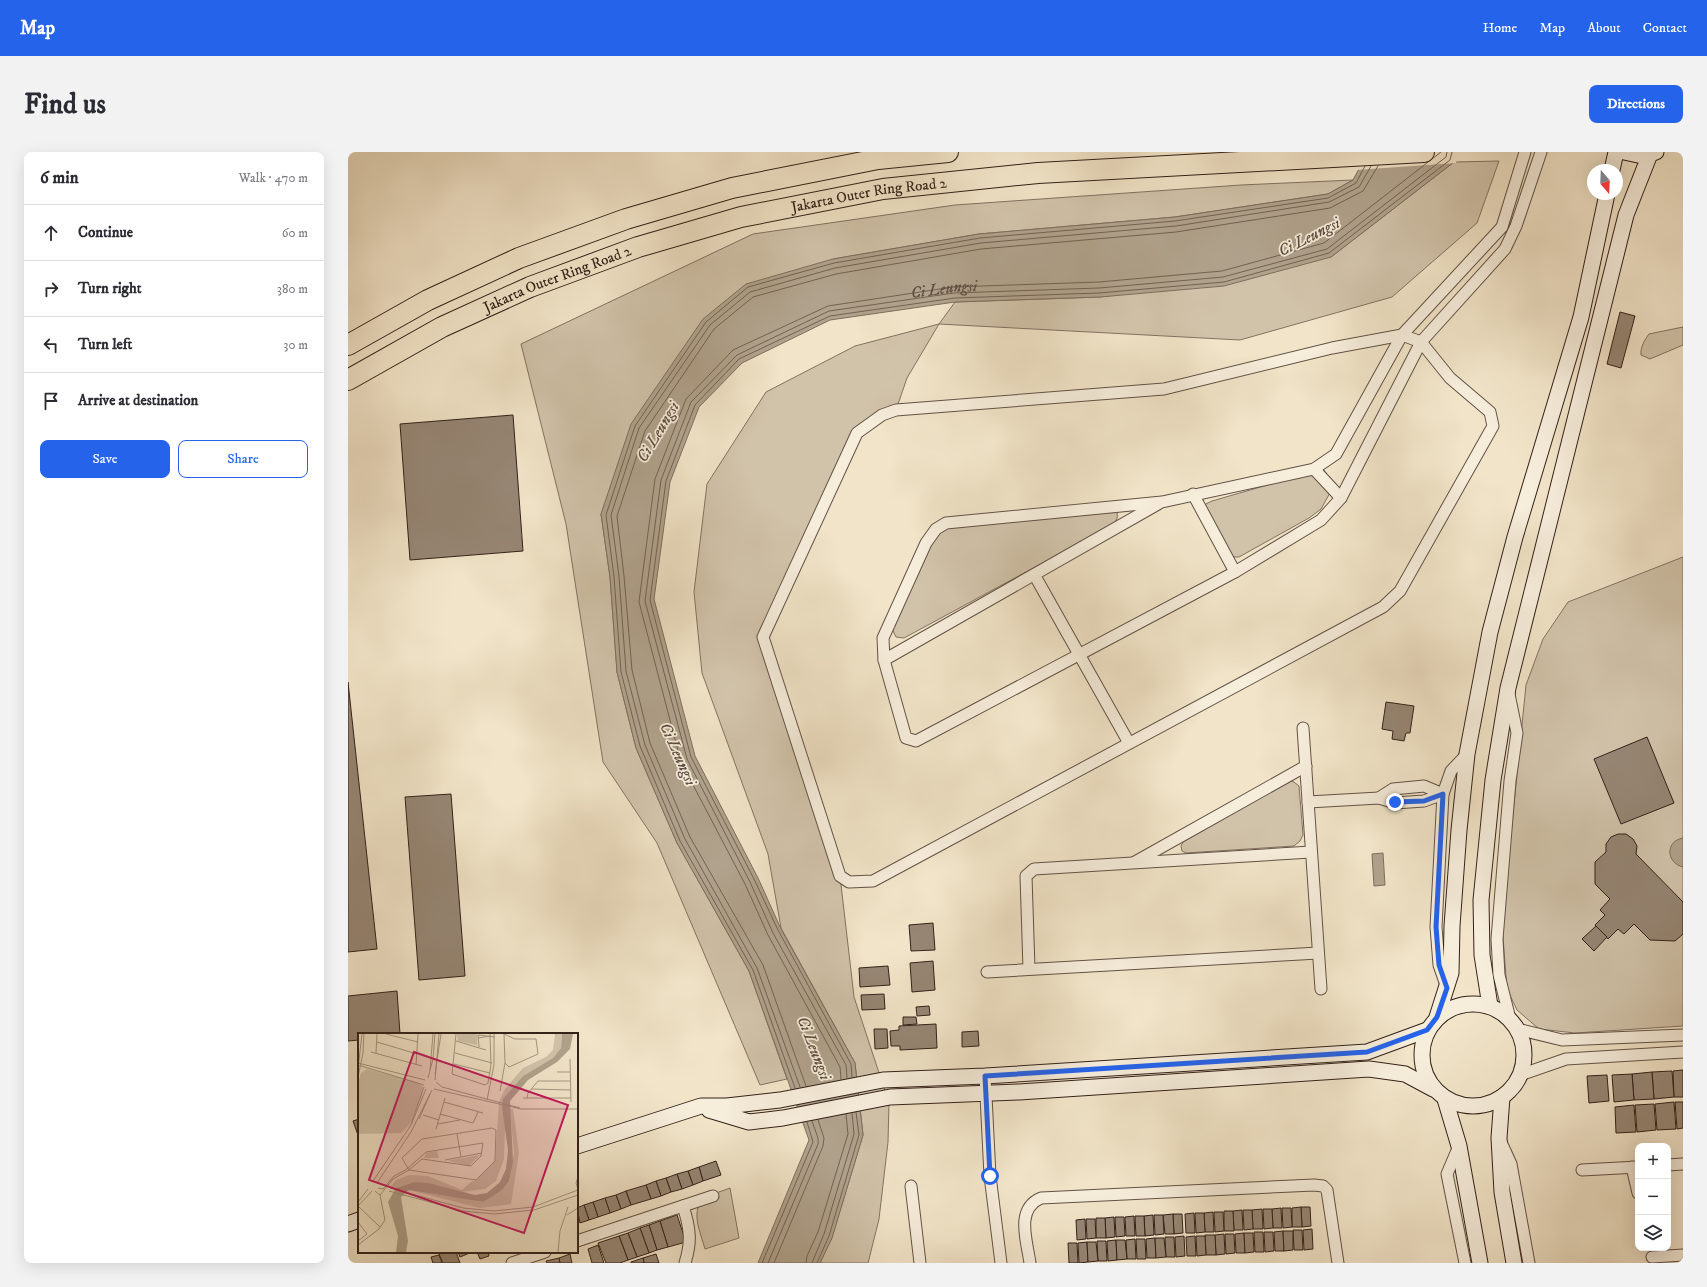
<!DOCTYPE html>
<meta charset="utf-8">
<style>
body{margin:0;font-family:"IM FELL DW Pica",serif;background:#f2f2f3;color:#2b2b33}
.controls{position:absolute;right:12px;bottom:12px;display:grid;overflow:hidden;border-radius:8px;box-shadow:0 4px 16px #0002}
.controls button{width:36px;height:36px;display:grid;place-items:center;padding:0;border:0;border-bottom:1px solid #e1e1e2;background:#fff;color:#2b2b33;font:20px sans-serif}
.compass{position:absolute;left:1239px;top:12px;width:36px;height:36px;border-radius:50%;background:#fff;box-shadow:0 4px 16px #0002;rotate:161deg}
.stop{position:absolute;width:12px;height:12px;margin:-9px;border:3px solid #2563eb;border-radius:50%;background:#fff}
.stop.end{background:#2563eb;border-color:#fff;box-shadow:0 1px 4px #0008}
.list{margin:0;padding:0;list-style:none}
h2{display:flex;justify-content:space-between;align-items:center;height:52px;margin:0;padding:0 16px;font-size:17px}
h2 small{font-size:13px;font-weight:400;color:#7c7c81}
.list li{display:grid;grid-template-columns:26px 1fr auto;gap:12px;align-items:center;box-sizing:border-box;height:56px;padding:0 16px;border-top:1px solid #e1e1e2}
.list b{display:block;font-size:15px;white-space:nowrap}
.list em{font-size:13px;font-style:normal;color:#7c7c81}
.actions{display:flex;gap:8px;padding:12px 16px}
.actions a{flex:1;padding:9px 0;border:1px solid #2563eb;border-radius:8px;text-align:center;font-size:14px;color:#2563eb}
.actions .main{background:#2563eb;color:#fff}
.icon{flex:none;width:22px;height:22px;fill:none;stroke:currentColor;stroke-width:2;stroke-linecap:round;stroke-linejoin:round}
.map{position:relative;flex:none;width:1335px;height:1111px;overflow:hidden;border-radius:8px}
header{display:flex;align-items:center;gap:24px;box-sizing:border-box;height:56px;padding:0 20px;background:#2563eb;color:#fff}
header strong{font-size:19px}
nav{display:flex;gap:22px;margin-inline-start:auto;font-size:14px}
.intro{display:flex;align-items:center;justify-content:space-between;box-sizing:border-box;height:96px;padding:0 24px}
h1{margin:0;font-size:28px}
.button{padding:10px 18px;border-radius:8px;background:#2563eb;color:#fff;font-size:14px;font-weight:700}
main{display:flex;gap:24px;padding:0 24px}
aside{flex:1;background:#fff;border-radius:8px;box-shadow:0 4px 16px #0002}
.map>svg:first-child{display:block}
.green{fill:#d1c3aa;stroke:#827262}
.water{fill:#b0a28c;stroke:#7e6e5e}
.pier{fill:#f1e4c8}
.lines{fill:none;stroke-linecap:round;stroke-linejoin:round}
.shore{stroke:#726252;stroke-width:1}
.building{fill:#968674;stroke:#332119}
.street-casing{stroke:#625245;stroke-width:13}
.secondary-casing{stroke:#332119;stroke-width:17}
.highway-casing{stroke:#332119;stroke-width:22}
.street{stroke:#f6eddb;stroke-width:11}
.secondary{stroke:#f6eddb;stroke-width:15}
.highway{stroke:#f1e4c8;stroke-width:20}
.route{stroke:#2563eb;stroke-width:5}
.labels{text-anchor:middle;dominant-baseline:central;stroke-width:3.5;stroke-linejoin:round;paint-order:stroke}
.street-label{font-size:15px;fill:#332119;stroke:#f6eddb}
.water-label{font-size:16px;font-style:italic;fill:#5f4e41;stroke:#f6eddb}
.inset-road{fill:none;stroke:#a59682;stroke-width:1}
.view{fill:#c2185b;fill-opacity:0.15;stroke:#c2185b;stroke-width:2}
.inset-edge{fill:none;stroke:#332119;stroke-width:2}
</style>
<header>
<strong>Map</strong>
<nav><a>Home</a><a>Map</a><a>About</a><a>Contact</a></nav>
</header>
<div class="intro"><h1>Find us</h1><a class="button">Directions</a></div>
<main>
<aside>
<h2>6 min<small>Walk · 470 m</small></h2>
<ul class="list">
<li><svg class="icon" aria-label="ahead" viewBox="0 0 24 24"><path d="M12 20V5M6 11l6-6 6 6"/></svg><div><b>Continue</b></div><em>60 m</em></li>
<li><svg class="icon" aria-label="right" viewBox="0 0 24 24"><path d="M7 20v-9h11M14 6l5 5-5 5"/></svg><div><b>Turn right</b></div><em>380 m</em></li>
<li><svg class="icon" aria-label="left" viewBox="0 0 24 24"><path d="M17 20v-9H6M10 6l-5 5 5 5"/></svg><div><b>Turn left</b></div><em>30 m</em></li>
<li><svg class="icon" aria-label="arrive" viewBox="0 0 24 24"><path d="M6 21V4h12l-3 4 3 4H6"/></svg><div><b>Arrive at destination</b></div></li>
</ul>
<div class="actions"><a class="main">Save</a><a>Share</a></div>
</aside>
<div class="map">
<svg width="1335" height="1111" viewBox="0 0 1335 1111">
<rect width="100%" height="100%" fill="#f1e4c8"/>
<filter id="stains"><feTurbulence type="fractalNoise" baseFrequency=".005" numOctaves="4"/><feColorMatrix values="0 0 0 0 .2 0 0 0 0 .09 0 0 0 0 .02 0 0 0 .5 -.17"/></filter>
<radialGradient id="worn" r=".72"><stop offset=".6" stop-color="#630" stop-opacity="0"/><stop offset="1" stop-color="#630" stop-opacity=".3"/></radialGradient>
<g class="green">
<polygon points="1151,9 1129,71 1044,145 892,188 591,172 559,226 548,258 509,281 415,485 492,724 506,845 541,951 540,990 531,1067 520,1111 472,1111 484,1085 515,983 507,911 433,776 420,702 354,521 346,440 359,332 418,240 507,194 591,172 607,150 752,145 983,105 1106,10"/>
<polygon points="1005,28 980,42 827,65 631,82 485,107 253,362 262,425 269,520 288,596 329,691 401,819 439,927 412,933 309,691 255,610 218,372 173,192 405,82 607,53 893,33"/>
<path d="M 1335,175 L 1335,193 L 1302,207 L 1293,203 C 1292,196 1297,187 1301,182 Z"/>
<polygon points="975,317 987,332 973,357 961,366 891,405 883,405 856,353 864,349"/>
<path d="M 768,358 C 771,365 769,369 763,374 L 556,486 L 548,485 L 544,477 L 588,381 L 595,376 Z"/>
<polygon points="1335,405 1335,874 1227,881 1191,877 1169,858 1159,837 1154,772 1178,533 1195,487 1220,450"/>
<polygon points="942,629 946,630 951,634 955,683 952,689 946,694 838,701 834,699 833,694 835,690"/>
<path d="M 382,1036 L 391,1086 L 357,1097 C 353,1082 340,1055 359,1045 C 366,1041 375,1039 382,1036 Z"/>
</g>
<g class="water">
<polygon points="1020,0 1106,10 983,105 876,134 752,145 607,150 482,168 394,211 351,255 322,330 306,447 347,604 410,726 433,777 507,911 515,983 484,1086 472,1111 410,1111 461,988 401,819 329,691 288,596 269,520 262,425 253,362 283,272 355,167 398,132 485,107 631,82 827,65 980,42 1005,28"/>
<path d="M 1335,686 L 1335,715 C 1318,711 1317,689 1335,686 Z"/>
<polygon points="1035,701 1037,733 1026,734 1024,702"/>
</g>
<polygon class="pier" points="1018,0 1110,0 1108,11 1008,18"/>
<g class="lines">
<g class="shore">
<polyline points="504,925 503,912 430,778 406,727 343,605 302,448 318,329 347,253 391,207 482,164 607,146 751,141 876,130 981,101 1102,8 1104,0"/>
<polyline points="499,926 498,913 425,781 402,730 339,607 297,449 313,328 343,250 389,203 481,159 606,141 751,136 875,125 979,97 1098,5 1099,0"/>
<path id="s1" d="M 493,927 L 492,915 L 420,783 L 397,732 L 333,610 L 291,450 L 307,327 L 338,247 L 385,198 L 480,154 L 605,135 L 751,130 L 874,119 L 976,91 L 1093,0"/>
<polyline points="458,934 415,813 342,685 302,591 284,518 276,424 269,364 297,279 366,177 405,145 488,122 633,97 828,80 982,56 1015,39 1030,14"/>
<polyline points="452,935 409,816 337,687 297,593 278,519 271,424 263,363 291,276 362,173 402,140 487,116 633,91 828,74 981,50 1011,35 1023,14"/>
<polyline points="447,936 405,818 332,689 292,594 273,520 266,425 258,363 287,274 358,170 400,135 486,111 632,86 827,69 980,46 1008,31 1017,14"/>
<polyline points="414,1111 465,990 459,970"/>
<polyline points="420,1111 470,992 470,986 464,969"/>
<polyline points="426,1111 475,994 476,986 470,968"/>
<polyline points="458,1111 459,1104 470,1080 500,982 498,962"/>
<polyline points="464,1111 476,1082 506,982 504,961"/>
<polyline points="469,1111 481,1084 511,983 508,960"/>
</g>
</g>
<g class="building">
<polygon points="1272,160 1287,164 1273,216 1259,212"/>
<polygon points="165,263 175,399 62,408 52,272"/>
<polygon points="0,530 29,797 0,800"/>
<polygon points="1038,550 1066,554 1062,581 1058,581 1056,589 1044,587 1045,579 1034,577"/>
<polygon points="1299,585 1326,651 1273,672 1246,607"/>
<polygon points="103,642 117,824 71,828 57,645"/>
<polygon points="1270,682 1278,682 1285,687 1289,694 1288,702 1335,750 1335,782 1327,789 1302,788 1286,772 1276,782 1270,777 1260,787 1247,773 1257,763 1252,758 1262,747 1247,732 1247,710 1258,700 1258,692 1263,685"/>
<polygon points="585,771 587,798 563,799 561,773"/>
<polygon points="1248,774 1259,785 1246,799 1234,787"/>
<polygon points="585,809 587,838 564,840 562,811"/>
<polygon points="540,814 542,833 512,835 511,816"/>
<polygon points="49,839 52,882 11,882 11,888 0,889 0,844"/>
<polygon points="536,842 537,857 514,858 513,843"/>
<polygon points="581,854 582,863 569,864 568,855"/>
<polygon points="555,865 568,865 569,872 555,873"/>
<polygon points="588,872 589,896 552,898 552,894 543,894 542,879 551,878 551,874"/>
<polygon points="526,877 539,877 540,896 527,897"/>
<polygon points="630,879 631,894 614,895 614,880"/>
<polygon points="1335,918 1335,945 1326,945 1325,919"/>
<polygon points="1324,919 1326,945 1306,947 1304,920"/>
<polygon points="1304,920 1306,947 1286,948 1284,922"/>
<polygon points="1284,922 1286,948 1266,950 1264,923"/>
<polygon points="1259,923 1261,949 1241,951 1239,924"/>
<polygon points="1326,950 1328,977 1309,978 1307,952"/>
<polygon points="1327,950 1335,950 1335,976 1329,977"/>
<polygon points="1306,952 1308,978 1289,980 1287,953"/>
<polygon points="1286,953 1288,980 1268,981 1267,955"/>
<polygon points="11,967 11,986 5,969"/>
<polygon points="368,1009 373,1023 355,1029 351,1015"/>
<polygon points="351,1015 355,1029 345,1033 340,1019"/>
<polygon points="340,1019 345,1033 334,1037 329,1022"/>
<polygon points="329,1022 334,1037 323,1040 318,1026"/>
<polygon points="318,1026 323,1040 313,1044 308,1029"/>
<polygon points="308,1029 313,1044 303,1047 298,1033"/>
<polygon points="298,1033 303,1047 283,1053 278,1039"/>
<polygon points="278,1039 283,1053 273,1057 268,1043"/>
<polygon points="268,1043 273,1057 262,1061 257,1046"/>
<polygon points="257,1046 262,1061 250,1065 245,1050"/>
<polygon points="245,1050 250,1065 241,1068 236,1053"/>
<polygon points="236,1053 241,1068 232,1071 229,1056"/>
<polygon points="953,1055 962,1055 963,1074 954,1075"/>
<polygon points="953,1055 954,1075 944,1075 944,1056"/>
<polygon points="933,1056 934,1076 925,1076 924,1057"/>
<polygon points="934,1056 943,1056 944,1075 935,1076"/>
<polygon points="914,1057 915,1077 905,1077 904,1058"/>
<polygon points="915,1057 924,1057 925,1076 916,1077"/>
<polygon points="894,1058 895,1078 886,1078 885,1059"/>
<polygon points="895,1058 904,1058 905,1077 896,1078"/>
<polygon points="876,1059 885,1059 886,1079 876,1079"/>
<polygon points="865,1060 866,1080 857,1080 856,1061"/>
<polygon points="866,1060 875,1060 876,1079 867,1080"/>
<polygon points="846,1061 847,1081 838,1081 837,1062"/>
<polygon points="847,1061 856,1061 857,1080 848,1081"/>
<polygon points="825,1062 834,1062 835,1081 826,1082"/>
<polygon points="825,1062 826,1082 817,1082 815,1063"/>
<polygon points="329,1063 338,1090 320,1095 312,1069"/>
<polygon points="805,1063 806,1083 797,1084 796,1064"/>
<polygon points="806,1063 815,1063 816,1082 807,1083"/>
<polygon points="786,1064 787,1084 778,1084 777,1065"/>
<polygon points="787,1064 796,1064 797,1084 788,1084"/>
<polygon points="766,1065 767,1085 758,1086 757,1066"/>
<polygon points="767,1065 776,1065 777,1084 768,1085"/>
<polygon points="748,1066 757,1066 758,1086 748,1086"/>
<polygon points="737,1067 738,1087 729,1088 728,1068"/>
<polygon points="738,1067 747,1067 748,1086 739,1087"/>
<polygon points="312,1069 320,1095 309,1098 301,1073"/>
<polygon points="301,1073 309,1098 301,1101 292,1076"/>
<polygon points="292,1076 301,1101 289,1105 280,1081"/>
<polygon points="964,1077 965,1097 956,1098 955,1078"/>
<polygon points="945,1078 954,1078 955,1098 946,1098"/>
<polygon points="935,1079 936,1099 927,1099 926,1080"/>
<polygon points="935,1079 945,1079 945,1098 936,1099"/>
<polygon points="906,1080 915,1080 916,1100 907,1100"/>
<polygon points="916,1080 925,1080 926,1099 917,1100"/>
<polygon points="280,1081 289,1105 280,1108 271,1084"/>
<polygon points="896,1081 897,1101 888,1101 887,1082"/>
<polygon points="896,1081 905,1081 906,1100 897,1101"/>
<polygon points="876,1082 877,1102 868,1103 867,1083"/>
<polygon points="877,1082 886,1082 887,1101 878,1102"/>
<polygon points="857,1083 867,1083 868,1103 858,1103"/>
<polygon points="271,1084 280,1108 272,1111 258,1111 250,1091"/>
<polygon points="836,1084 837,1104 828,1105 827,1085"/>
<polygon points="847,1084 848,1104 839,1104 838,1085"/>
<polygon points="848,1084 857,1084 858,1103 849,1104"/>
<polygon points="817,1085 826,1085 827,1105 818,1105"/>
<polygon points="807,1086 808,1106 799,1106 798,1087"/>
<polygon points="807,1086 816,1086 818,1105 808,1106"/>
<polygon points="787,1087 788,1107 779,1107 778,1088"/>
<polygon points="788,1087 797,1087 798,1107 789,1107"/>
<polygon points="768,1088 769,1108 760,1109 759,1089"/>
<polygon points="768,1088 777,1088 779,1107 769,1108"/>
<polygon points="749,1089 758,1089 759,1109 750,1109"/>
<polygon points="739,1090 740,1110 731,1111 730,1091"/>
<polygon points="739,1090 748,1090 750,1109 740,1110"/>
<polygon points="720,1091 729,1091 730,1111 721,1111"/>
<polygon points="250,1093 256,1111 244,1111 240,1097"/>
<polygon points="97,1100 108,1100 112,1111 95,1111 91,1102"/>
<polygon points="110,1100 124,1100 112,1105"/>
<polygon points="129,1100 140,1100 141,1104 132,1107"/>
<polygon points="222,1102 224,1111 212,1111 211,1106"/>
<polygon points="308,1102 311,1111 296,1111 295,1106"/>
<polygon points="91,1103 94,1111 85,1111 83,1105"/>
<polygon points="211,1106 212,1111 199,1111 198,1109"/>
<polygon points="295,1106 296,1111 283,1111 283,1110"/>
</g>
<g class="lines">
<defs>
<g id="street">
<polyline points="1177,0 1154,75 1054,183 988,302 966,317 814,350 598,371 588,377 578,391 535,486 536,508 558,586 568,589 887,420 973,368 993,346 1073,190 1157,97 1168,74 1193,0"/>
<polygon points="1054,183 1073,190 1102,226 1142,260 1145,274 1052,439 1035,455 525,729 501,730 492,724 415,485 509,281 534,263 548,258 816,237 984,196"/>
<polyline points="966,317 993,346"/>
<polyline points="845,342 887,420"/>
<polyline points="687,424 781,591"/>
<polyline points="536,508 810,352"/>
<polyline points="1161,542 1169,581 1162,629 1149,787 1151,823 1162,867"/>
<polyline points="955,576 973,837"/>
<polyline points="1031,646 1045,637 1076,634 1095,642"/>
<polyline points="960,650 1031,646 1047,651 1076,649 1095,642"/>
<polyline points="787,710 958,614"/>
<polyline points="681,817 678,724 686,717 963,700"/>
<polyline points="639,820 970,801"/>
<polyline points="1099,836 1091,813 1088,775 1095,642 1103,619 1119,602"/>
<polyline points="1169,877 1214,888 1335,883"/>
<polyline points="1172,923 1218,907 1335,900"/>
<polyline points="637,924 642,1024 653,1111"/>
<polyline points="1153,990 1163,1012 1181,1111"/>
<polyline points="1111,994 1099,1022 1117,1111"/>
<polyline points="1320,1013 1335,1012"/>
<polyline points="1284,1015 1290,1041"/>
<polyline points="1234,1018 1290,1015"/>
<polyline points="563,1034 572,1111"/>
<path d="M 335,1054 C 342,1076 344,1089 337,1111"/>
<polyline points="229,1089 365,1044"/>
<polyline points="1304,1105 1335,1103"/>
<polyline points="164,1111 197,1100"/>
<path d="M 682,1111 C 679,1089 667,1057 693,1046 L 966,1033 L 975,1034 L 979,1038 L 990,1111"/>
</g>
<g id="secondary">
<polyline points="1276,0 1290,3 1308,0"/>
<polyline points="1264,18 1268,0"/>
<circle cx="1125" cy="903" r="51"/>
<polyline points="1142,854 1134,803 1133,748 1145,628 1160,536 1278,63 1302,2"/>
<polyline points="1089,865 1103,821 1104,774 1111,678 1119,602 1142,480 1167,385 1233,165 1259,42"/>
<polyline points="1154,945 1151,986 1154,1040 1166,1111"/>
<polyline points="1097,947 1111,994 1132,1111"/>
<polyline points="361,958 401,970 435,966 542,945 671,940 1021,917 1057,922 1085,937"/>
<polyline points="229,994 353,954 379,954 432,948 535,928 637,924 1019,900 1079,878"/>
<polyline points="0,1072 11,1068"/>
</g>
<g id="highway">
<polyline points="0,193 80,148 171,106 278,67 384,36 530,7 600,0"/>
<path id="s2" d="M 0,228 L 94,175 L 182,135 L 290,95 L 393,65 L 535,37 L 690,21 L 1076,0"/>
</g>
</defs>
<use href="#street" class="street-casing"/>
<use href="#secondary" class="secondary-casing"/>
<use href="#highway" class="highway-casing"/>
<use href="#street" class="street"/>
<use href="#secondary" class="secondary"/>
<use href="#highway" class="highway"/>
</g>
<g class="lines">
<polyline class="route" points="642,1024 637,924 1019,900 1079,878 1089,865 1099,836 1091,813 1088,775 1095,642 1076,649 1047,650"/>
</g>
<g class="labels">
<g class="street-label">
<text stroke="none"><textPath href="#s2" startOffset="557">Jakarta Outer Ring Road 2</textPath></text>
<text stroke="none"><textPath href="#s2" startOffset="233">Jakarta Outer Ring Road 2</textPath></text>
</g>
<g class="water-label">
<text transform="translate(961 85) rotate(-27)">Ci Leungsi</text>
<text stroke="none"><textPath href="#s1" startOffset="1021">Ci Leungsi</textPath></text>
<text transform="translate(310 280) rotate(-59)">Ci Leungsi</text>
<text transform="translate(330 602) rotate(66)">Ci Leungsi</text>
<text transform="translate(466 896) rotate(69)">Ci Leungsi</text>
</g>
</g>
<g transform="translate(10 881)">
<rect width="220" height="220" fill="#f1e4c8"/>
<path d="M 99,1 L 119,1 L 119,12 L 100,8 ZM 197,1 L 204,1 L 203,15 L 195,25 L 165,43 L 144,75 L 147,93 L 146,126 L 138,148 L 127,156 L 102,159 L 56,149 L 38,155 L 33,153 L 38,147 L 51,142 L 70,143 L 104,157 L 113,149 L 118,147 L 137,128 L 141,69 L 147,56 L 165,35 L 188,24 L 195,17 ZM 9,36 L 59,49 L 65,54 L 63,65 L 51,92 L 43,100 L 0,101 L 0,50 L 3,40 ZM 152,76 L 155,76 L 161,120 L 153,171 L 122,175 L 51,157 L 125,169 L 151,148 L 156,120 ZM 79,118 L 81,125 L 66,125 L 68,120 ZM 122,122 L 111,133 L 91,128 L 93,127 Z" fill="#d1c3aa"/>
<path d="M 204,1 L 215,1 L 212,16 L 199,29 L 170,47 L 152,68 L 155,129 L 151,148 L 144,157 L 125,169 L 51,157 L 43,164 L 50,208 L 48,219 L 38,219 L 40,203 L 30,169 L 38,155 L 56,149 L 70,150 L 117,162 L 129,160 L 142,149 L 148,136 L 150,117 L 144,75 L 145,66 L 165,43 L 195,25 L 203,15 Z" fill="#b0a28c"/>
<path class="inset-road" d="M 28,1 L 60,9M 98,1 L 94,41 L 127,52 L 130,50 L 133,32 L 132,1M 120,2 L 137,4M 120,2 L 121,14M 120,5 L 133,3M 98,8 L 128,17M 19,9 L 59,21M 13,19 L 64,33M 18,20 L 19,1M 97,20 L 134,30M 212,26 L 213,69M 0,30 L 67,47M 96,31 L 132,40M 0,32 L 66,52M 58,32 L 60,1M 0,36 L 4,1M 72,37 L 75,1M 199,39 L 212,39M 77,41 L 83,1M 0,44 L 5,20 L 6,1M 70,45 L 75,26 L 77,1M 77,47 L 81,1M 78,49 L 84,54 L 162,75M 76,56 L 163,76 L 220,76M 173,56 L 213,57M 142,58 L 147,30 L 146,1 L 157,6 L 178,6 L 180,21 L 151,34 L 147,30M 165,65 L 213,65M 169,65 L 170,60 L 180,48 L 213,48M 129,67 L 136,32 L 136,1M 86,69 L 125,80M 82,81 L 115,90 L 120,79M 65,82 L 81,87M 61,86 L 72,61M 53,91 L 66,54M 80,91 L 102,87M 134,95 L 138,97 L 137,128 L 118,147 L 51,137 L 44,125 L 64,106 ZM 78,96 L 87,65M 99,101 L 103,124M 87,127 L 124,120M 15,148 L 53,92 L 68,56M 19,150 L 53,99 L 74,57M 20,155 L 25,156 L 36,143 L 49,136 L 68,119 L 125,110 L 123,123 L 113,133 L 64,126 L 51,137 L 35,146 L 22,162M 32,155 L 105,175 L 136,178 L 175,174 L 220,157M 220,156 L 218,150 L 220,144M 31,158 L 105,178 L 136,181 L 176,177 L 220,162M 0,169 L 10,156M 0,173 L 22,194M 0,173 L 14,158M 209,182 L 220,175M 0,189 L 9,201 L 0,208M 0,212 L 21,196 L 27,187 L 22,162 L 17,158M 200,219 L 202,198 L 210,174"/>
<path class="view" d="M 56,19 L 210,72 L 166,200 L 11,147 Z"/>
<rect width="220" height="220" class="inset-edge"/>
</g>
<rect width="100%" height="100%" filter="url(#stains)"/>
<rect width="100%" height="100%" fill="url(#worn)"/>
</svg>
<div class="controls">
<button>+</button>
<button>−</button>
<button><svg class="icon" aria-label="layers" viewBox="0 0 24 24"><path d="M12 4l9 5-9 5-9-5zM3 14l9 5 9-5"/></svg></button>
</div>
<svg class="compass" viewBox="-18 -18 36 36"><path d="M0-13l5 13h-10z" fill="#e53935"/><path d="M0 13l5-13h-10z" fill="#7c7c81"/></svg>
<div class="stop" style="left:642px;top:1024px"></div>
<div class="stop end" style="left:1047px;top:650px"></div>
</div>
</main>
